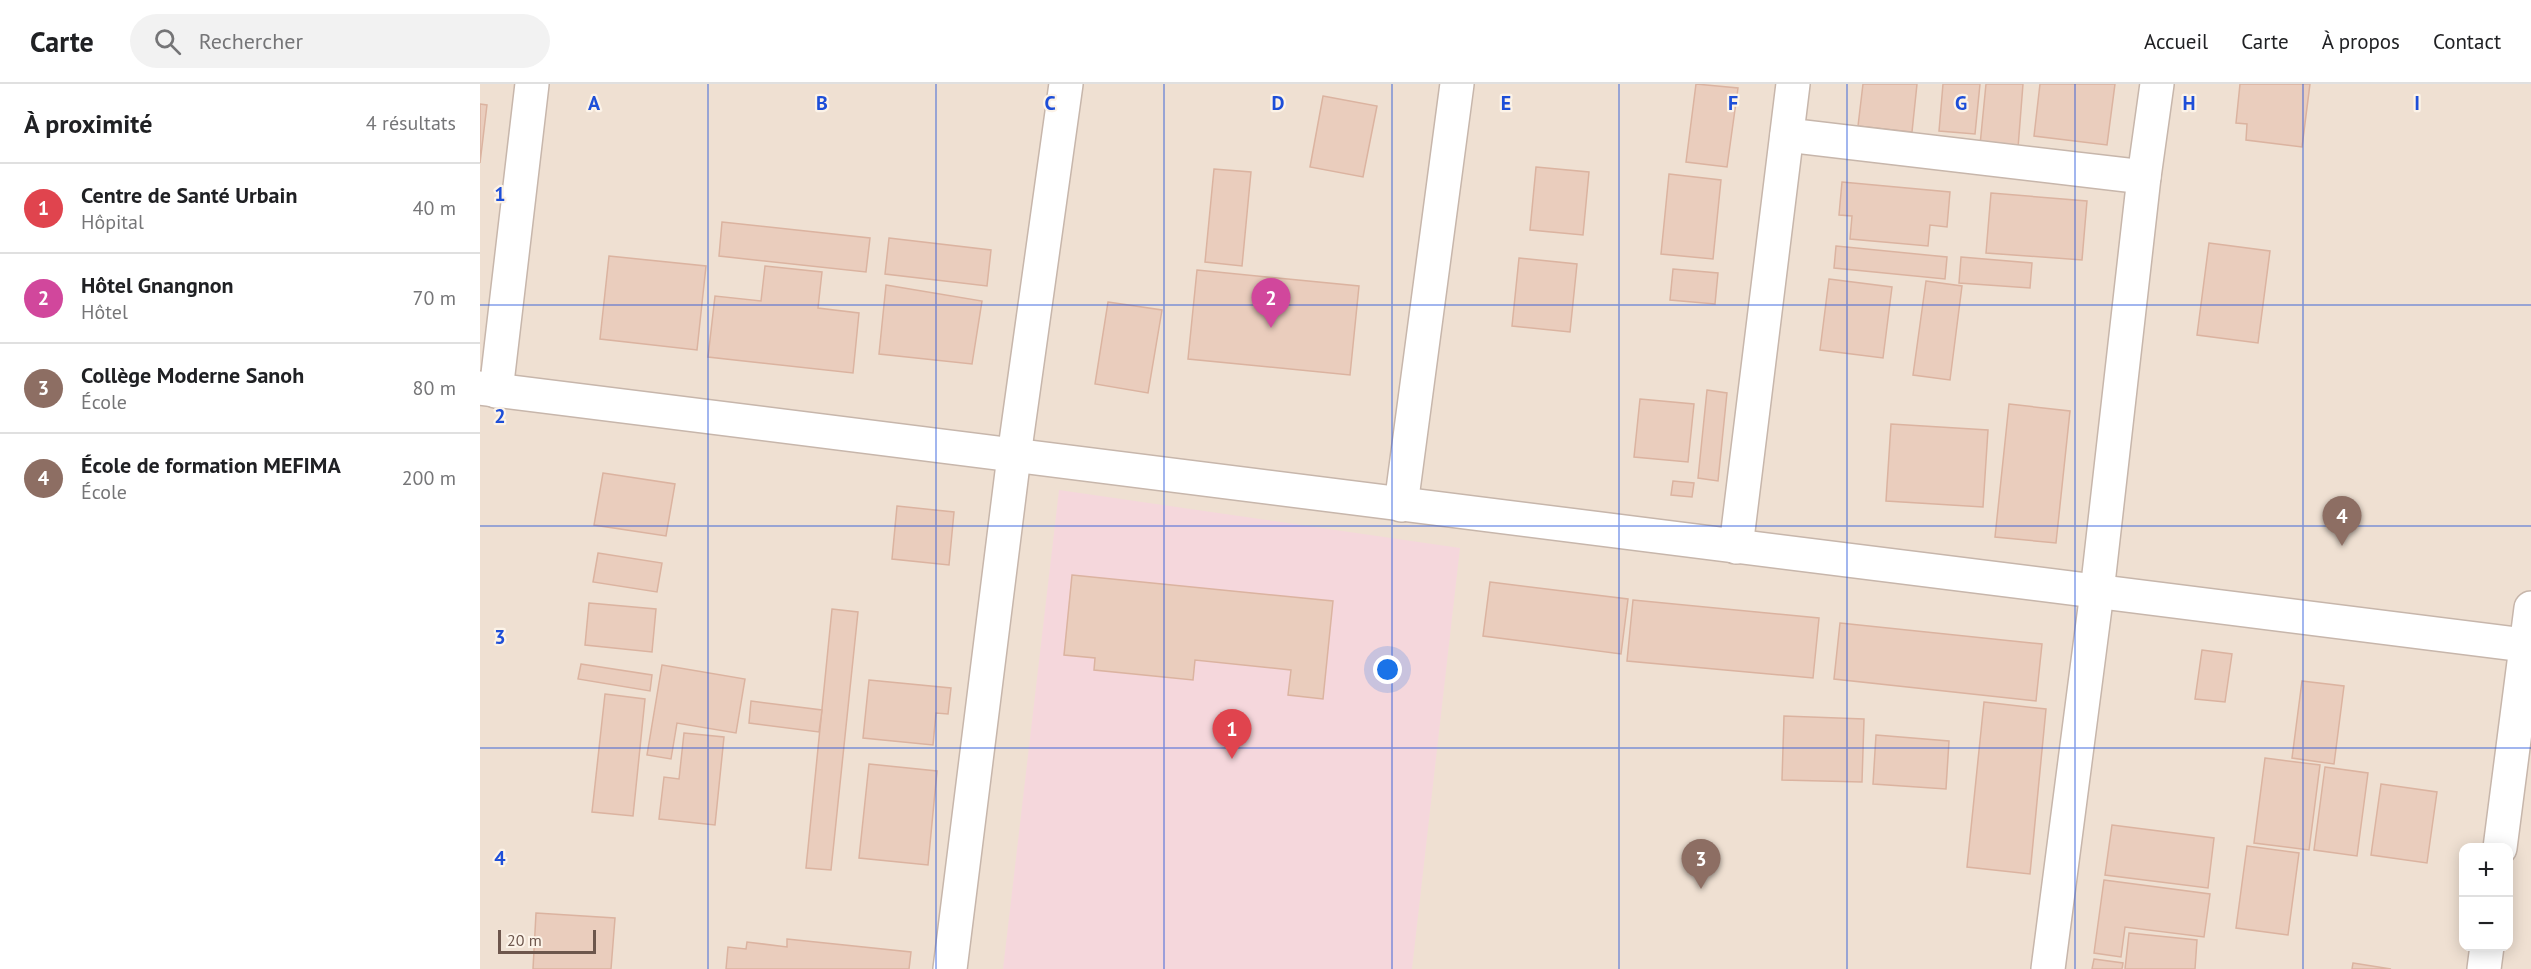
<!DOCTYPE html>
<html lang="fr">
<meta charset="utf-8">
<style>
body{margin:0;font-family:"PT Sans",sans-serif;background:#f2f2f2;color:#202124}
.controls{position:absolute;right:18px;bottom:18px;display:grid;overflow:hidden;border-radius:12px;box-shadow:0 3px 15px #0003}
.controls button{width:54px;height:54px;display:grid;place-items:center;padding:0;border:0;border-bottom:2px solid #e0e0e0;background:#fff;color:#202124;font:30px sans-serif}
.scale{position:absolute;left:18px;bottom:15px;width:98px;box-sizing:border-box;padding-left:6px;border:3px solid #6d564c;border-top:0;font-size:16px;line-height:21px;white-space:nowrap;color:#6d564c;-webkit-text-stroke:4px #fcf3e8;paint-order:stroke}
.you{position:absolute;left:908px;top:586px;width:21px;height:21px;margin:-15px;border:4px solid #fff;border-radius:50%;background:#1a73e8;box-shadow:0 0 0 9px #1a73e833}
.badge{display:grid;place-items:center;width:39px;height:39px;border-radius:50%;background:#d46a56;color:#fff;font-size:20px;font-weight:700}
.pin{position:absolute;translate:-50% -50px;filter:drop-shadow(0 2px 3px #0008)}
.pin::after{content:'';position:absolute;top:32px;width:21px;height:18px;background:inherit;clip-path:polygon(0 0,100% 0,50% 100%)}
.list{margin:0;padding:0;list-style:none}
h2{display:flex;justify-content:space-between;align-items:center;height:78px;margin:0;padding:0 24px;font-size:26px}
h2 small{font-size:20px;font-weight:400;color:#757577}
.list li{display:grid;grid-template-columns:39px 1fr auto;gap:18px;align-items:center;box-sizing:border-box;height:90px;padding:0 24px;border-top:2px solid #e0e0e0}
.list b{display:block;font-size:22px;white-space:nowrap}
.list p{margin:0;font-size:20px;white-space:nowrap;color:#757577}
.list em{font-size:20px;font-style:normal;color:#757577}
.icon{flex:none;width:33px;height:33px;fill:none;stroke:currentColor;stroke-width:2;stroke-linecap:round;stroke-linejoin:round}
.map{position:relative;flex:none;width:2051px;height:885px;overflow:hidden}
header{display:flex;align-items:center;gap:36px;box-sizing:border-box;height:84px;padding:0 30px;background:#fff;border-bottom:2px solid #e0e0e0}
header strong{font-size:28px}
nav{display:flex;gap:33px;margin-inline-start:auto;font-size:21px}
.search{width:420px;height:54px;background:#f2f2f2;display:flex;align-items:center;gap:15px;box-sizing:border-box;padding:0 21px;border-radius:33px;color:#757577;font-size:22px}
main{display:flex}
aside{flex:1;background:#fff}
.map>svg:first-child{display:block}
.residential{fill:#efe0d2;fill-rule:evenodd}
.medical{fill:#f5d7dc}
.building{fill:#eacdbd;stroke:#dbb3a0;stroke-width:1.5}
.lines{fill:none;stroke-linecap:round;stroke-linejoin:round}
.minor-casing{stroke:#c7b6ab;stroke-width:36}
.minor{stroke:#fff;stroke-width:33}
.grid{fill:none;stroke:#1d4ed8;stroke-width:1.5;stroke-opacity:0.55}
.grid-label{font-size:20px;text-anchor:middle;font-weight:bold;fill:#1d4ed8;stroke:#fcf3e8;stroke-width:4.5;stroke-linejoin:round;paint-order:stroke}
</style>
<header>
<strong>Carte</strong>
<div class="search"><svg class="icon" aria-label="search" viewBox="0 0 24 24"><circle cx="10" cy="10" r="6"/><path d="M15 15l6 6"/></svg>Rechercher</div>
<nav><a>Accueil</a><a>Carte</a><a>À propos</a><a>Contact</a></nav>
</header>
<main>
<aside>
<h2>À proximité<small>4 résultats</small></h2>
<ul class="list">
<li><span class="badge" style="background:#e0444e">1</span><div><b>Centre de Santé Urbain</b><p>Hôpital</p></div><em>40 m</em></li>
<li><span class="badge" style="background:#d1479c">2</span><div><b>Hôtel Gnangnon</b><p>Hôtel</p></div><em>70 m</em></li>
<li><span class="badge" style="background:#8d6e63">3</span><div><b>Collège Moderne Sanoh</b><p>École</p></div><em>80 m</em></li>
<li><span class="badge" style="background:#8d6e63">4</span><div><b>École de formation MEFIMA</b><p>École</p></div><em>200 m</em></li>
</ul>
</aside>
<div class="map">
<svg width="2051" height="885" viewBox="0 0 2051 885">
<rect width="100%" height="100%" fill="#f9efe2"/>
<path class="residential" d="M 0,0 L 2051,0 L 2051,885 L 0,885 ZM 1984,764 L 2028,764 L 2028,862 L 1984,862 Z"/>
<polygon class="medical" points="579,406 980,464 932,885 523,885"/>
<g class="building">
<polygon points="1216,0 1258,4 1247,83 1206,78"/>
<polygon points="1383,0 1437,0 1432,48 1378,42"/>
<polygon points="1463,0 1500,0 1495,50 1459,47"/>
<polygon points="1506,0 1543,0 1538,64 1500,61"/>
<polygon points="1560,0 1635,0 1627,61 1554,52"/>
<polygon points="1760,0 1830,0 1822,63 1766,56 1767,40 1756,39"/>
<polygon points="843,12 897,22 883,93 830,83"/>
<polygon points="0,20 7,21 0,79"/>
<polygon points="1056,83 1109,88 1103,151 1050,146"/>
<polygon points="734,85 771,88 762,182 725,178"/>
<polygon points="1189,90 1241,96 1233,175 1181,170"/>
<polygon points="1362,98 1470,108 1467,143 1450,141 1448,162 1370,155 1372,132 1359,131"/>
<polygon points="1511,109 1607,117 1602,176 1506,169"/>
<polygon points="242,138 390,154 386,188 239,172"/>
<polygon points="409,154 511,166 507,202 405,190"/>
<polygon points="1729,159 1790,167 1778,259 1717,251"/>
<polygon points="1356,162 1467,173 1465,195 1354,184"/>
<polygon points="129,172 226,182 217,266 120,255"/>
<polygon points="1481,173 1552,179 1550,204 1479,199"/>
<polygon points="1039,174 1097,180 1090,248 1032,242"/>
<polygon points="285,182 342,188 338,224 379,229 373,289 228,273 235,212 281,217"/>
<polygon points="1193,185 1238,189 1235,220 1190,216"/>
<polygon points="717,186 879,202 870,291 708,275"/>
<polygon points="1349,195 1412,203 1403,274 1340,266"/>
<polygon points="1446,197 1482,202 1470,296 1433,291"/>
<polygon points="406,201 502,217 492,280 399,270"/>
<polygon points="628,218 682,226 668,309 615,300"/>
<polygon points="1227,306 1247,309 1238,397 1218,394"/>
<polygon points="1160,315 1214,320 1208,378 1154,373"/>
<polygon points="1529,320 1590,327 1576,459 1515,453"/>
<polygon points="1411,340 1508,346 1503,423 1406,417"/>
<polygon points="123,389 195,400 186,452 114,441"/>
<polygon points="1193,397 1214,399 1212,413 1191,411"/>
<polygon points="417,422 474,428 469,481 412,475"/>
<polygon points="118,469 182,479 177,508 113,498"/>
<polygon points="592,491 853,517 843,615 808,611 811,586 715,576 713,596 614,586 615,574 584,571"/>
<polygon points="1010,498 1148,515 1141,570 1003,552"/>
<polygon points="1153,516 1339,534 1333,594 1147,577"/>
<polygon points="109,519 176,525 172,568 105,561"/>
<polygon points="352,525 378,528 351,786 326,784"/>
<polygon points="1360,539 1562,560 1556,617 1354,595"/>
<polygon points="1722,566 1752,570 1745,618 1715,615"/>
<polygon points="101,580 172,591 170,607 98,595"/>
<polygon points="182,581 265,595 256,649 197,639 191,675 167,671"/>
<polygon points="389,596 471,604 468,630 456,629 453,661 383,654"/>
<polygon points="1822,597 1864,602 1854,680 1812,674"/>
<polygon points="125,610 165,615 153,732 112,728"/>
<polygon points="271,617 342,626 339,648 269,639"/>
<polygon points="1504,618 1566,625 1550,790 1487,783"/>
<polygon points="1304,632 1384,635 1382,698 1302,696"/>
<polygon points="204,649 244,653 235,741 179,735 184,693 199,695"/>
<polygon points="1396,651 1469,657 1466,705 1393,700"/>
<polygon points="1785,674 1840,681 1829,766 1774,759"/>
<polygon points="389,680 457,687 448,781 379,774"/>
<polygon points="1845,683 1888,689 1877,772 1834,766"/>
<polygon points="1901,700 1957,708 1947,779 1891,771"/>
<polygon points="1632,741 1734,754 1728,804 1625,791"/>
<polygon points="1767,762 1819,769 1808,851 1756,844"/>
<polygon points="1624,796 1730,810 1724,853 1645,843 1641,873 1614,869"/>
<polygon points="56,829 135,834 131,885 53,885"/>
<polygon points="1649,849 1717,856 1715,885 1645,885"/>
<polygon points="307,855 431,868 429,885 246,885 248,863 266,865 267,858 307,863"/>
<polygon points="1614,875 1643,879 1642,885 1612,885"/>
<polygon points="1873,879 1911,885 1872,885"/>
</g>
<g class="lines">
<defs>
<g id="minor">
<polyline points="1307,51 1664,93"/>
<polyline points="0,304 2051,562"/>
<polyline points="16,307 52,0"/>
<polyline points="921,421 977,0"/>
<polyline points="1256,463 1313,0"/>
<polyline points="2020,764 2051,524"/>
<polyline points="470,885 534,372 586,0"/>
<polyline points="1568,885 1617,508 1664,93 1677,0"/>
<polyline points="2004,885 2007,862"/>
</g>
</defs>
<use href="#minor" class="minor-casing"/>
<use href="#minor" class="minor"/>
</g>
<path class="grid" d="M 228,0 L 228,885M 456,0 L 456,885M 684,0 L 684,885M 912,0 L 912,885M 1139,0 L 1139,885M 1367,0 L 1367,885M 1595,0 L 1595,885M 1823,0 L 1823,885M 0,221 L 2051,221M 0,442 L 2051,442M 0,664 L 2051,664"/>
<g class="grid-label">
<text x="114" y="26">A</text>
<text x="342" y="26">B</text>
<text x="570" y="26">C</text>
<text x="798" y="26">D</text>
<text x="1026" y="26">E</text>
<text x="1253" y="26">F</text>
<text x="1481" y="26">G</text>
<text x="1709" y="26">H</text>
<text x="1937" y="26">I</text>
<text x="20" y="117">1</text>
<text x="20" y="339">2</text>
<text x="20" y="560">3</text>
<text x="20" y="781">4</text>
</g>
</svg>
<div class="controls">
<button>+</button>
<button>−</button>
</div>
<div class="scale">20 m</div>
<div class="you"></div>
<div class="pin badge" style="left:752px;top:675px;background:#e0444e">1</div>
<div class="pin badge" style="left:791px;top:244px;background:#d1479c">2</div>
<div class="pin badge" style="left:1221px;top:805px;background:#8d6e63">3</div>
<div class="pin badge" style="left:1862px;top:462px;background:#8d6e63">4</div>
</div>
</main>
